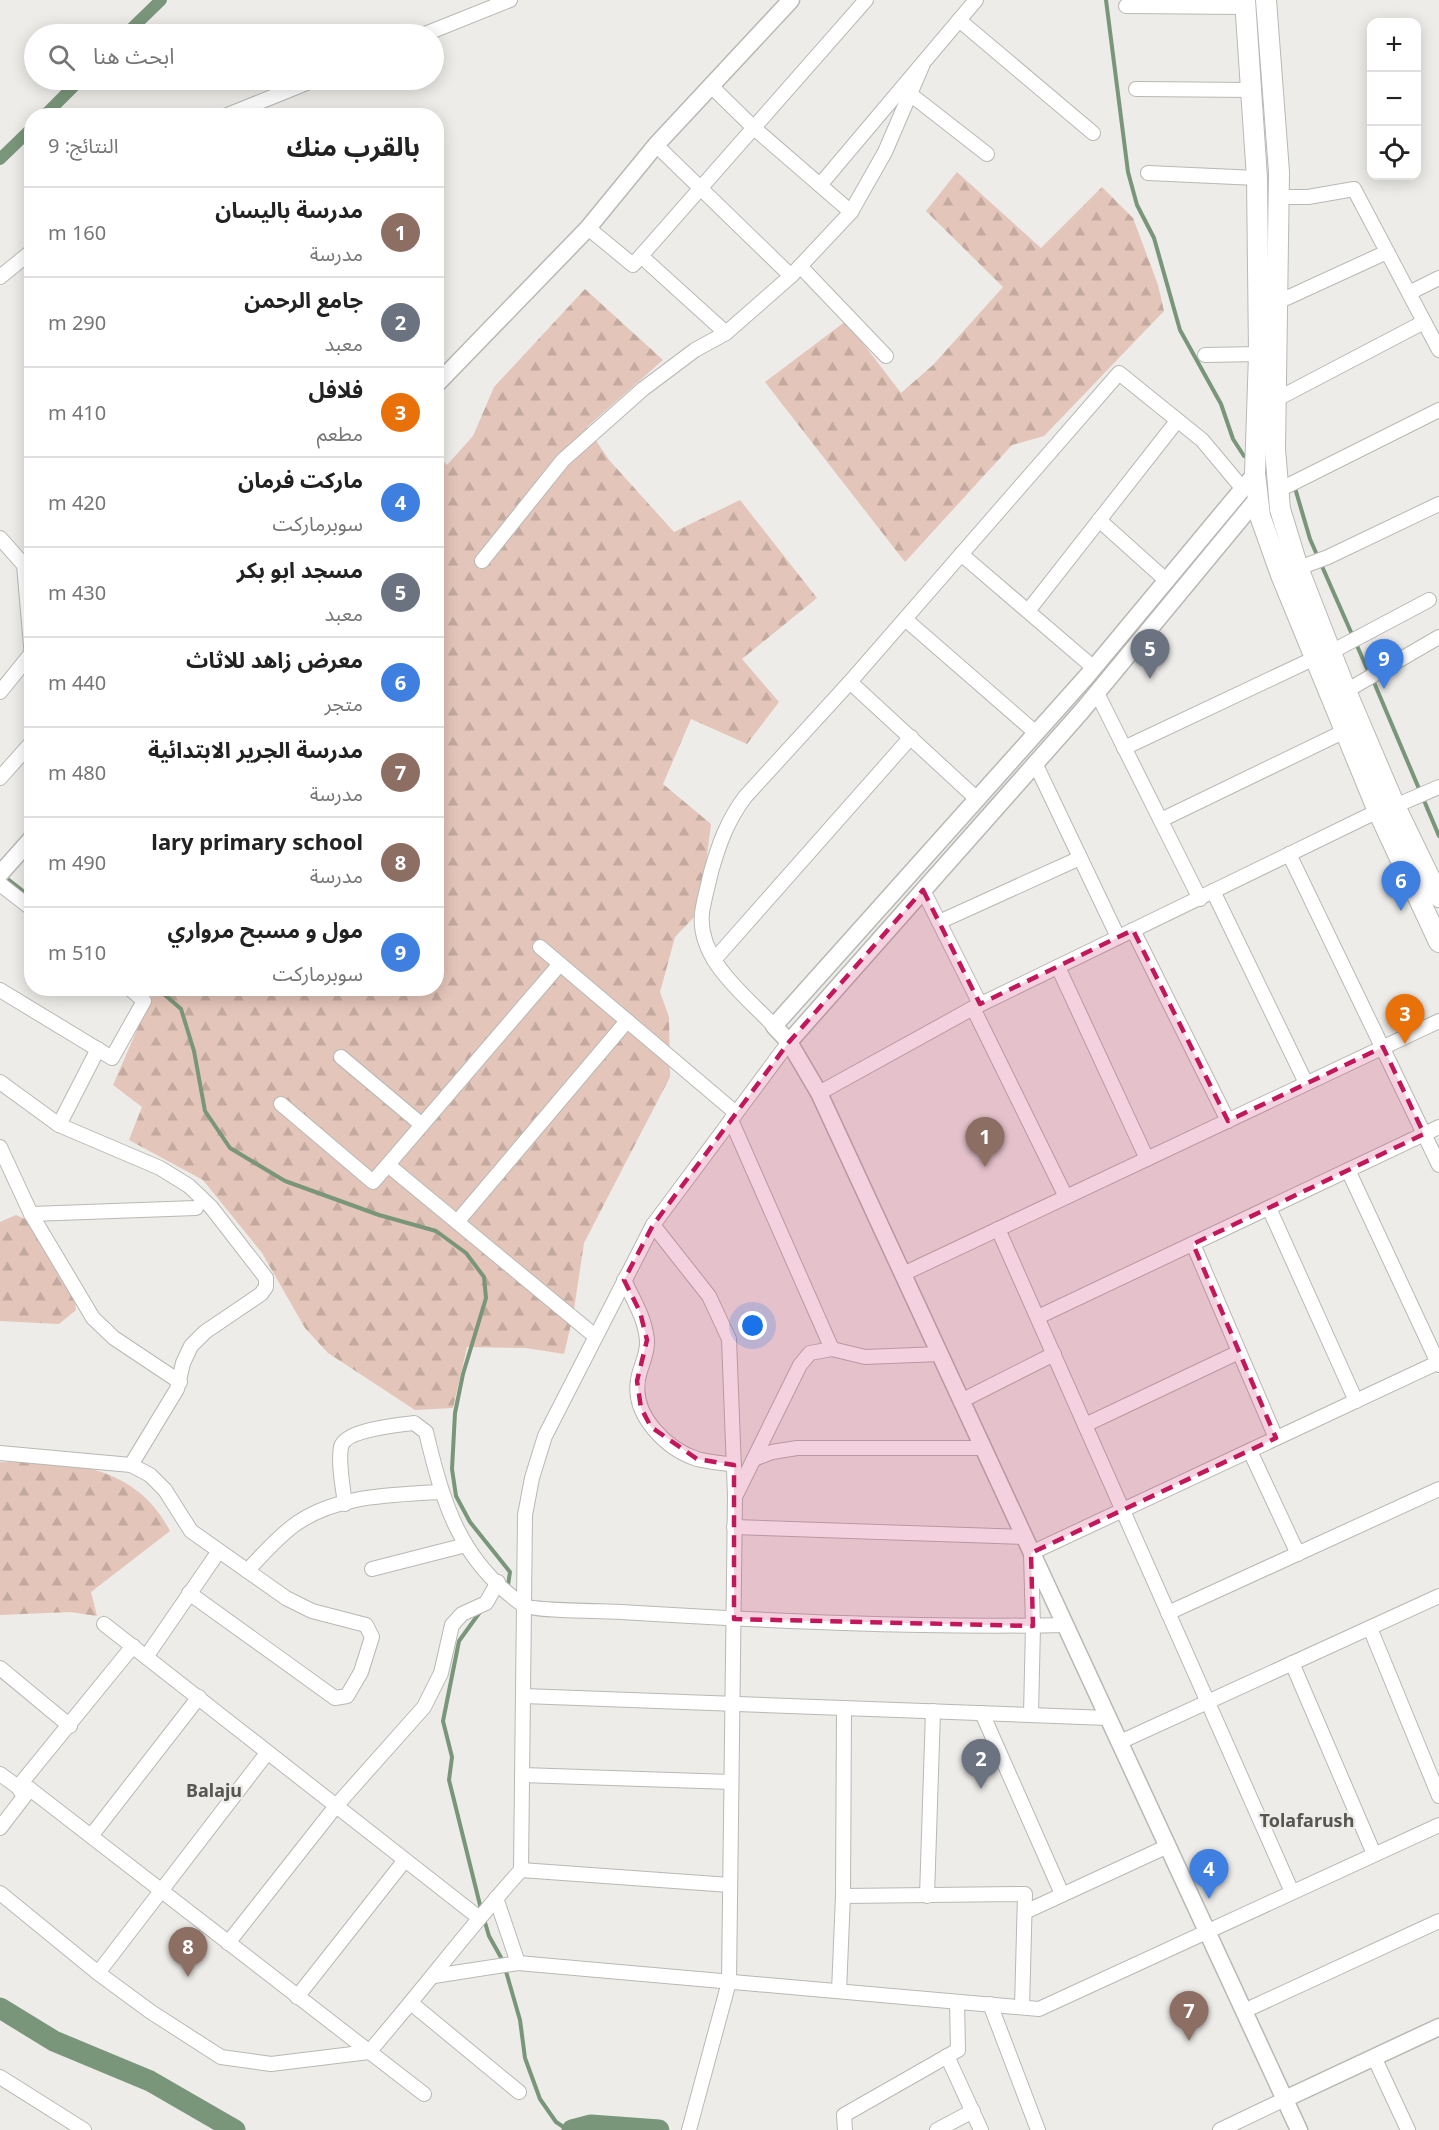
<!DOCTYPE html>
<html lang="ar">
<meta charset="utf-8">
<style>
body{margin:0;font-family:"Noto Sans","Noto Sans Arabic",sans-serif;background:#f6f6f6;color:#222;direction:rtl}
.controls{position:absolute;right:18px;top:18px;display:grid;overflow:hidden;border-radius:12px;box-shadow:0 3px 15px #0003}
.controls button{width:54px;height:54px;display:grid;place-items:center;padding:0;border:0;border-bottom:2px solid #e0e0e0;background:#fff;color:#222;font:30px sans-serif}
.you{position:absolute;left:753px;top:1326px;width:21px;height:21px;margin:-15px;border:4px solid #fff;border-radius:50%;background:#1a73e8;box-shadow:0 0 0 9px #1a73e833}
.badge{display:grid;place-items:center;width:39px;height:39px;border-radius:50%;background:#2563eb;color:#fff;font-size:20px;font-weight:700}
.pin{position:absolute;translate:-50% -50px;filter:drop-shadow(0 2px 3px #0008)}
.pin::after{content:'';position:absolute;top:32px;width:21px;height:18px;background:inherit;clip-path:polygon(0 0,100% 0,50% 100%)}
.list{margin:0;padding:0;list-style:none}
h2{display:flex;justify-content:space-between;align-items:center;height:78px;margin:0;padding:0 24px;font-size:26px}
h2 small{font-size:20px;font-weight:400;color:#767676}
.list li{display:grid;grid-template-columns:39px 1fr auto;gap:18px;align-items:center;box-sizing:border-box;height:90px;padding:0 24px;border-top:2px solid #e0e0e0}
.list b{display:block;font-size:22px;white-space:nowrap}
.list p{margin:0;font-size:20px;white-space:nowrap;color:#767676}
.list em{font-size:20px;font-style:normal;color:#767676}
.icon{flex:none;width:33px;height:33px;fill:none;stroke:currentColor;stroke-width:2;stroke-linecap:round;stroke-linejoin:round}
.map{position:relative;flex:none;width:1439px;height:2130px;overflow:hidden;direction:ltr}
.search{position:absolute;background:#fff;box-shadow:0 3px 15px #0003;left:24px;top:24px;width:420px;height:66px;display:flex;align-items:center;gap:15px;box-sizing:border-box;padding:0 21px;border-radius:33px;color:#767676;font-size:22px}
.panel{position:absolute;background:#fff;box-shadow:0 3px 15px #0003;left:24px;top:108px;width:420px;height:888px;border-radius:24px;direction:rtl}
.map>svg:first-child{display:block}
.forest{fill:url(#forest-firs)}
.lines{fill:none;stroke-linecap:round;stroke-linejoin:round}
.stream{stroke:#79967a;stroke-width:4}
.canal{stroke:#79967a;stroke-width:12}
.river{stroke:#79967a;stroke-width:21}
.minor-casing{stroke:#b8b8b4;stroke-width:16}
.tertiary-casing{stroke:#b8b8b4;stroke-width:19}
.secondary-casing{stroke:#b8b8b4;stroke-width:22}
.minor{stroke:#fff;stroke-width:14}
.tertiary{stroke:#fff;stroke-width:16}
.secondary{stroke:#fff;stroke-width:20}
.marked{fill:#c2185b;fill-opacity:0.2;stroke:#c2185b;stroke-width:4.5;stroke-dasharray:12 8;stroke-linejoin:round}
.labels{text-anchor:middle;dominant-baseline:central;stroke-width:5;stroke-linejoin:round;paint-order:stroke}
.quarter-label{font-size:18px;font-weight:bold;fill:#575653;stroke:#edece8}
</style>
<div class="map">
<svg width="1439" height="2130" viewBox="0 0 1439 2130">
<defs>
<pattern id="forest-firs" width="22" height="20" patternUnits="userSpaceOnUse" patternTransform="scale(1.5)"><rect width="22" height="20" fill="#e4c5b9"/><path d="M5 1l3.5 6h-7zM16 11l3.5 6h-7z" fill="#c3a99e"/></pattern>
</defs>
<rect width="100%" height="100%" fill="#edece8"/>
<g class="forest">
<polygon points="957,172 1041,248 1102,187 1133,218 1158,285 1164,311 1044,436 1012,445 905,562 765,382 846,321 901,393 933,365 1003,287 926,211"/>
<polygon points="585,289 663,360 587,427 609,460 674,532 740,500 817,598 742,659 779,702 747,744 691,719 663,784 711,824 700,911 675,937 660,992 669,1017 670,1077 584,1243 573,1316 564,1354 526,1348 467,1347 453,1408 415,1410 328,1353 305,1328 262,1253 203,1180 129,1140 142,1107 113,1085 153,993 148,989 436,988 437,454 447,465 473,436 494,387"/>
<polygon points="16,1215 32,1222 75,1302 76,1310 59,1324 0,1321 0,1222"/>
<path d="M 0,1462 C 67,1460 136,1464 170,1531 L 91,1592 L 97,1616 L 70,1612 L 0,1615 Z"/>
</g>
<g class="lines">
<g class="stream">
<polyline points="1106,0 1128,172 1137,205 1154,238 1180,330 1221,404 1233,439 1244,456"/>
<polyline points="1295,488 1310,539 1369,673"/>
<polyline points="1373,680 1439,836"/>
<polyline points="5,877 32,898"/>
<polyline points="157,988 181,1009 194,1051 205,1111 230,1148 285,1181 379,1215 436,1231 466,1253 484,1277 486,1298 463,1374 455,1413 452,1469 456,1496 470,1522 510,1572 508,1585 505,1588"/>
<polyline points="480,1612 459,1641 443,1721 452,1757 449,1780 481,1909"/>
<polyline points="484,1919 489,1936 503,1961"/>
<polyline points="505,1968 520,2020 525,2058 540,2099 556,2122 568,2130"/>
</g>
<g class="canal">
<polyline points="126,34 161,0"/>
<polyline points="44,116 80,80"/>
<polyline points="0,159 32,128"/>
</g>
<g class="river">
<polyline points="0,2008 54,2041 150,2081 235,2130"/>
<polyline points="572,2130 591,2125 659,2130"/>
</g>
<defs>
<g id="minor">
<polyline points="1126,6 1245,7"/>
<polyline points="959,20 1093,133"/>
<polyline points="425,34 510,0"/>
<polyline points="711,86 754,128 851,212"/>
<polyline points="1136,89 1252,90"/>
<polyline points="910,94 987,154"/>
<polyline points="225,116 314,80"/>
<polyline points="656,145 791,276"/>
<polyline points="1148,173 1257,178"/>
<polyline points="820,185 976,0"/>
<polyline points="1279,197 1308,197 1354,189 1439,350"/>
<polyline points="588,228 633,265 866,0"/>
<polyline points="641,256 726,333"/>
<polyline points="800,266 886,356"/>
<polyline points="0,277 32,251"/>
<polyline points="1409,293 1439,278"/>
<polyline points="1278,302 1387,252"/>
<polyline points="1205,355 1259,354"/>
<polyline points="1277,399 1424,322"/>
<polyline points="1277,491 1439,410"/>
<polyline points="1099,520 1167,581"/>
<polyline points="0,538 24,565 32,657"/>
<polyline points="961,554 1094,668"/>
<polyline points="482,561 563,460 643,389 695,350 726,333 791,276 851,212 885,152 922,66"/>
<polyline points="1291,571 1328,557 1439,504"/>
<polyline points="1028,611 1177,421"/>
<polyline points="905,619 1036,733"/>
<polyline points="1331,652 1429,600"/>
<polyline points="850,682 977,799"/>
<polyline points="1346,691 1439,637"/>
<polyline points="0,692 30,655"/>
<polyline points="1097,693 1200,899"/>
<polyline points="1124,748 1315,658"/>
<polyline points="1035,763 1118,937"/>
<polyline points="0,778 32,742"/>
<polyline points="1395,806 1439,787"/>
<polyline points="1161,820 1345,731"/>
<polyline points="1289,854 1439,1165"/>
<polyline points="0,884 32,909"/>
<polyline points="923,890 980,1004"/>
<polyline points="1213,891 1306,1083"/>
<polyline points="939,922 1080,858"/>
<polyline points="1133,930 1228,1121"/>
<polyline points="540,947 736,1113"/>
<polyline points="714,960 911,737"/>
<polyline points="1058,967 1147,1159"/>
<polyline points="0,990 112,1058 144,1001 129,988"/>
<polyline points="973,1008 1066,1197"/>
<path d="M 774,1026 C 745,995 697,960 702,913 C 704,899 708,886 711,872 C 719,844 727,821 745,797 L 850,682 L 1119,373 L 1202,440 L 1243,489"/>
<polyline points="341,1057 422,1125"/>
<polyline points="0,1082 59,1125 160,1168 189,1186 211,1207 266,1278 266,1287 261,1294 205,1332 191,1346 183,1363 177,1389 131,1465"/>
<polyline points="819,1093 973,1008 1378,811"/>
<polyline points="281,1104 373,1182 560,964"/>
<polyline points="731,1120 832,1349"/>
<polyline points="59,1125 98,1049"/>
<polyline points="0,1147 31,1214 93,1318 114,1338 180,1382"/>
<polyline points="388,1165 595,1336"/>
<polyline points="1348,1170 1439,1365"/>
<polyline points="1269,1208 1356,1401"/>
<polyline points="31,1214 196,1208"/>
<polyline points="457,1222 627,1021"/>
<polyline points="653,1225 709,1296 729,1339 735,1496 729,1982 689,2130"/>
<polyline points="998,1229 1292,1892"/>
<polyline points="1193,1244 1276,1438"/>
<polyline points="903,1274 1439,1021"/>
<path d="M 624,1280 C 633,1299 645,1318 647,1340 C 648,1355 640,1366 638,1380 C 632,1416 667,1449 697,1459 C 709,1462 722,1463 734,1465"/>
<polyline points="1038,1317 1439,1127"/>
<polyline points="961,1401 1054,1354"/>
<polyline points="1085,1425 1239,1352"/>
<polyline points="1250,1451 1298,1554"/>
<polyline points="0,1453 131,1465 150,1475 165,1490 191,1531 286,1598 312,1611 366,1625 372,1637 361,1672 347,1696 335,1698 189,1593"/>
<polyline points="754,1459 772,1452 797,1448 983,1448"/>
<polyline points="736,1495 800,1365 810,1353 832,1349 865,1357 940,1354"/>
<path d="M 345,1504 C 343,1487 338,1464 341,1447 C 345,1430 397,1425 414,1423 L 426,1432 C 443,1503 459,1560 523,1605 C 531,1611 606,1611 621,1612 C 769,1621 918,1628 1065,1625"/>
<polyline points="734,1527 1025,1537"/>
<polyline points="372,1569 466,1545"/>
<path d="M 247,1571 C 262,1555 276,1539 293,1526 C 334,1495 392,1495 440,1492"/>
<polyline points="1168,1613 1439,1489"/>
<polyline points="104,1624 478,1917"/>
<polyline points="1370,1628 1439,1796"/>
<polyline points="146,1657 219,1551"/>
<polyline points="1292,1663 1374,1854"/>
<polyline points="0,1668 70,1726"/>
<polyline points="524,1696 1108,1718"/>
<polyline points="982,1713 1062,1894"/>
<polyline points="1031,1715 1033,1626 1031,1553 1439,1362"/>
<polyline points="1120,1742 1439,1596"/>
<polyline points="0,1774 18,1787 30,1789 424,2094"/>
<polyline points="522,1775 731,1782"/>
<polyline points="21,1792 18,1787 133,1646"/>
<polyline points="0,1828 30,1789"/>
<polyline points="91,1836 199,1697"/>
<polyline points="521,1870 730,1885"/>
<path d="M 0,1893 L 98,1973 L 151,2012 L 221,2057 L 271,2064 L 369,2052 C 421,1992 468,1929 521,1870 L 525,1515 L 532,1478 L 545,1436 L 653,1225 L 789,1042"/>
<polyline points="843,1896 1025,1894 1022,2007"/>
<polyline points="927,1896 933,1711"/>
<polyline points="496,1898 518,1963"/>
<polyline points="1025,1912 1168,1846"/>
<polyline points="228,1943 336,1806 424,1707 441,1673 452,1625 462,1614 486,1603 498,1582"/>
<polyline points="98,1973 267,1753"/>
<polyline points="434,1976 518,1963 1039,2009 1439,1825"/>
<polyline points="839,1991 843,1896 844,1708"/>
<polyline points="297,1997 405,1860"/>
<polyline points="411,2003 519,2092"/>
<polyline points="990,2004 1038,2130"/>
<polyline points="1244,2011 1439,1921"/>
<polyline points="947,2056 981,2130"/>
<polyline points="1374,2057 1408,2130"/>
<polyline points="0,2077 84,2130"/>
<polyline points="845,2130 844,2115 958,2050 957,2002"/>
<polyline points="937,2130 973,2111"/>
<polyline points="1220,2130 1285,2099"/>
</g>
<g id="tertiary">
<polyline points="436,385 588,228 656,145 791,0"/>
<polyline points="1255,474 1087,676 774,1026 789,1042 819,1093 1299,2130"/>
<polyline points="0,874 32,838"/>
<polyline points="789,1042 1081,712 1257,499"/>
<polyline points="1285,2099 1439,2027"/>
</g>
<g id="secondary">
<polyline points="1245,0 1257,178 1259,354 1255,474 1260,516 1281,575 1378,811 1439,942"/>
<polyline points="1266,0 1279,172 1275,449 1280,509 1298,568 1346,691 1395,806 1439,897"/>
</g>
</defs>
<use href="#minor" class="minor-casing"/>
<use href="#tertiary" class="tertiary-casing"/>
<use href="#secondary" class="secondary-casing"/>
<use href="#minor" class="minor"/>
<use href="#tertiary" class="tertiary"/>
<use href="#secondary" class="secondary"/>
</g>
<path class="marked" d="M 923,890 L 980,1004 L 1133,930 L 1228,1121 L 1383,1047 L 1424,1134 L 1193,1244 L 1276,1438 L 1031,1553 L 1033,1626 L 734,1619 L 734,1465 L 697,1459 L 651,1427 L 641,1408 L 637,1381 L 647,1340 L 640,1312 L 624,1280 L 653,1225 L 789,1042 Z"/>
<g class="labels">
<g class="quarter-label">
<text x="214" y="1790">Balaju</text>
<text x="1307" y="1820">Tolafarush</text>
</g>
</g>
</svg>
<div class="controls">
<button>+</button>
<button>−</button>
<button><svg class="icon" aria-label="locate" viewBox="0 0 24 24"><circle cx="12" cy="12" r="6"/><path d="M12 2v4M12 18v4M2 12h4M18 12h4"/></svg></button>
</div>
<div class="you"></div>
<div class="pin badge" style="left:985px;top:1167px;background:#8d6e63">1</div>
<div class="pin badge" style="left:981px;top:1789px;background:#6b7280">2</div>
<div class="pin badge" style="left:1405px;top:1044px;background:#e8710a">3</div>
<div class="pin badge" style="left:1209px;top:1899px;background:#3f7fe0">4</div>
<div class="pin badge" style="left:1150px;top:679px;background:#6b7280">5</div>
<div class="pin badge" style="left:1401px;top:911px;background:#3f7fe0">6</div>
<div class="pin badge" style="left:1189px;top:2041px;background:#8d6e63">7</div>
<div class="pin badge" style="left:188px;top:1977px;background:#8d6e63">8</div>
<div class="pin badge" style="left:1384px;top:689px;background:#3f7fe0">9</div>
<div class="search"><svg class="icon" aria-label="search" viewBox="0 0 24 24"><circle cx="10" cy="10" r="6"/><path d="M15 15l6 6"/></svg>ابحث هنا</div>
<section class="panel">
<h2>بالقرب منك<small>النتائج: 9</small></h2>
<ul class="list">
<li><span class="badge" style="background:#8d6e63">1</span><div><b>مدرسة بالیسان</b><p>مدرسة</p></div><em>160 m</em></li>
<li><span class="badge" style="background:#6b7280">2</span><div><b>جامع الرحمن</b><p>معبد</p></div><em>290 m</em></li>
<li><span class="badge" style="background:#e8710a">3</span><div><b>فلافل</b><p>مطعم</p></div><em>410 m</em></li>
<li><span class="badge" style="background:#3f7fe0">4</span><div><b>مارکت فرمان</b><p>سوبرماركت</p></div><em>420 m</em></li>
<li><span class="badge" style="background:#6b7280">5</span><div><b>مسجد ابو بكر</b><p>معبد</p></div><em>430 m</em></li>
<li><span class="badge" style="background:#3f7fe0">6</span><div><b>معرض زاهد للاثاث</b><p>متجر</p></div><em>440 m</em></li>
<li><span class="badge" style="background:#8d6e63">7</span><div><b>مدرسة الجرير الابتدائية</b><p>مدرسة</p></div><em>480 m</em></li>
<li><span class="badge" style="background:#8d6e63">8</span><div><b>lary primary school</b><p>مدرسة</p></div><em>490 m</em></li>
<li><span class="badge" style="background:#3f7fe0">9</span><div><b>مول و مسبح مرواري</b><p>سوبرماركت</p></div><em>510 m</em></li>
</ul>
</section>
</div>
